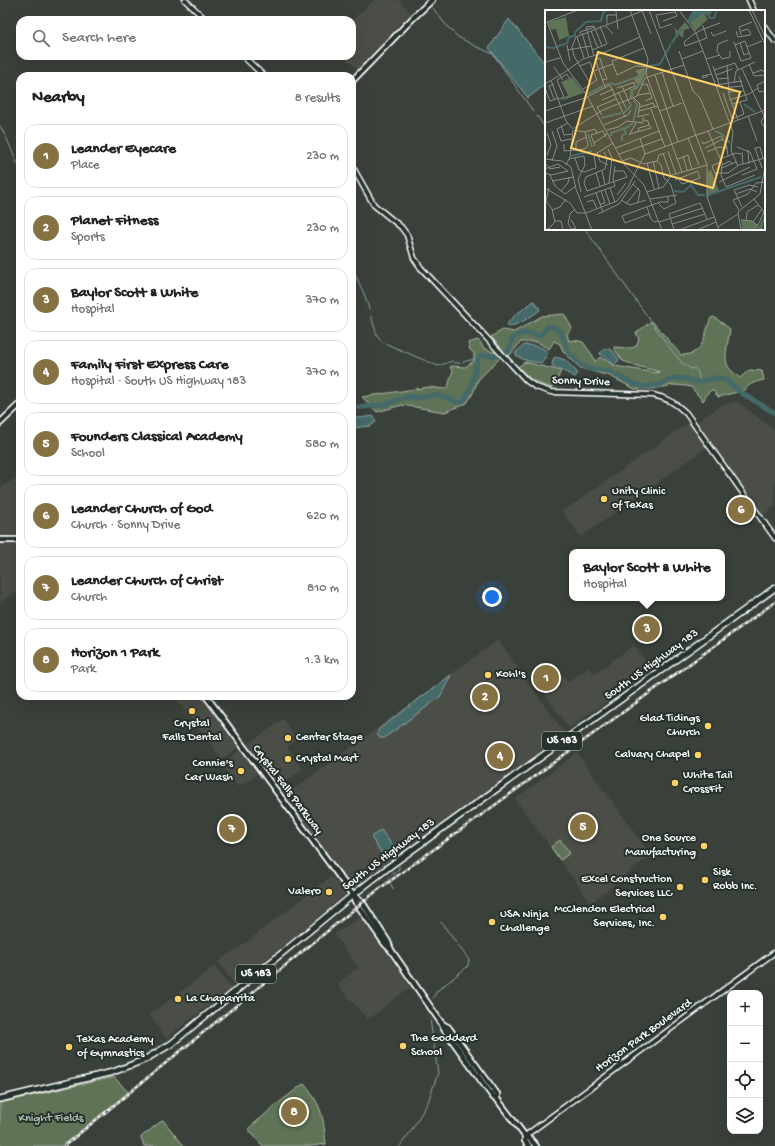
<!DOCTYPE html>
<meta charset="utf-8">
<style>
body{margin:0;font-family:"Gochi Hand",sans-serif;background:#f6f6f6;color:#222}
.controls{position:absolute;right:12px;bottom:12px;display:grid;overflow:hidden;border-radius:8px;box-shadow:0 4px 16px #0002}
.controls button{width:36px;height:36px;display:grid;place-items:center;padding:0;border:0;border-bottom:1px solid #e0e0e0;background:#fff;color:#222;font:20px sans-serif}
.you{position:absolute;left:492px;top:597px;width:14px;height:14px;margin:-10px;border:3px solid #fff;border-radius:50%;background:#1a73e8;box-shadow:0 0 0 6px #1a73e833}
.badge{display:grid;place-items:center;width:26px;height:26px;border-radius:50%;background:#857141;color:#fff;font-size:13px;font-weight:700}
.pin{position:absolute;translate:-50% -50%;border:2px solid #fff;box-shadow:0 1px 4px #0006}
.popup{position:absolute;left:569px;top:549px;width:156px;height:52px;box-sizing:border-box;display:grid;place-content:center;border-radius:8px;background:#fff;filter:drop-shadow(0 1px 3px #0005);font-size:13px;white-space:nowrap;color:#767676}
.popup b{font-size:15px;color:#222}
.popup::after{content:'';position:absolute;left:50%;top:100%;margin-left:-8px;border:8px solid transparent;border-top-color:#fff}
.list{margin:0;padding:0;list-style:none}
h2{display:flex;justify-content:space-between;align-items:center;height:52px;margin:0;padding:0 16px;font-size:17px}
h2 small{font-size:13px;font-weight:400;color:#767676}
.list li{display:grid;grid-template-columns:26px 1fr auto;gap:12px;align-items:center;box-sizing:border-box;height:64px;margin:0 8px 8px;padding:0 8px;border:1px solid #e0e0e0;border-radius:12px}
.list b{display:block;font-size:15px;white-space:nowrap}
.list p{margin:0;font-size:13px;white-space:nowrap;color:#767676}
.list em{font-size:13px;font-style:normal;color:#767676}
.icon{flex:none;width:22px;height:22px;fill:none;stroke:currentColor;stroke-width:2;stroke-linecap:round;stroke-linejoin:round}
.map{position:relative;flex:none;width:775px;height:1146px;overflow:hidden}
.search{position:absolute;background:#fff;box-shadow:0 4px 16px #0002;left:16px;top:16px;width:340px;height:44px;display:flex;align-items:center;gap:10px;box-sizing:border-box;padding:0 14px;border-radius:12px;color:#767676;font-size:15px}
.panel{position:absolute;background:#fff;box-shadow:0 4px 16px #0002;left:16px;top:72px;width:340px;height:628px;border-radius:12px}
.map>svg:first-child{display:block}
.built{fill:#4c4d47}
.green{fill:#5f7356;stroke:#afb9aa}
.water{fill:#456a6a;stroke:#8fa6a6}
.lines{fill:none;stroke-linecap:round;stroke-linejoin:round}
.stream{stroke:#8fa6a6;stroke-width:1}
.river{stroke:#456a6a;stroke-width:5}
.tertiary-casing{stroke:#fff;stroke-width:7}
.secondary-casing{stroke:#fff;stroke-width:8}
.primary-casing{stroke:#fff;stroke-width:8}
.tertiary{stroke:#26332d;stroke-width:4}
.secondary{stroke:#26332d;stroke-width:4.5}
.primary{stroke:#26332d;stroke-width:5}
.rail-casing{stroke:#fff;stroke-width:2.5}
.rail{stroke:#26332d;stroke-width:1;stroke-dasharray:3;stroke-linecap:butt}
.poi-dot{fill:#ffd166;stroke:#26332d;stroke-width:1.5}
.labels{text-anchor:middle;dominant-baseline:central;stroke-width:4;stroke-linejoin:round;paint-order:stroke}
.shield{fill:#26332d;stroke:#bec2c0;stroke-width:1}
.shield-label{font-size:11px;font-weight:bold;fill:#fff}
.street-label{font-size:12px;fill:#fff;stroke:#26332d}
.poi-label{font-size:12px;fill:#fff;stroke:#26332d;text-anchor:start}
.park-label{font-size:12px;fill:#b7c0b3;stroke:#26332d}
.inset-river{fill:none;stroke:#456a6a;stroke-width:2}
.inset-road{fill:none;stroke:#898c89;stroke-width:1}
.view{fill:#ffd166;fill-opacity:0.15;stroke:#ffd166;stroke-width:2}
.inset-edge{fill:none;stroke:#fff;stroke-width:2}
</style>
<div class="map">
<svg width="775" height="1146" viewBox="0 0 775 1146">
<rect width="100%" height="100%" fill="#3a403a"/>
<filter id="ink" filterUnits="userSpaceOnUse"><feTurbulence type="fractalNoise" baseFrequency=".025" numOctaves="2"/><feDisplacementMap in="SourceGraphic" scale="8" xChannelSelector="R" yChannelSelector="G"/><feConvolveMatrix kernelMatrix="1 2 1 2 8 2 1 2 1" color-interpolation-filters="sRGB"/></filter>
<g filter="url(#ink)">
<g class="built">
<polygon points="374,0 399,0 411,13 357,69 343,56 352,56 352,20"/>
<polygon points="737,401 775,431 775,506 760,517 709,446 581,537 562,512 691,421 696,423 721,405"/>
<polygon points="15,478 20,479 20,535 0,535 0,489"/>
<polygon points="0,544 20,544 20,591 0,602"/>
<polygon points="498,640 565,734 356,887 352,886 284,796"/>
<polygon points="634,645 651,670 569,728 534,679 555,664 568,682 589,667 594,674"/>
<polygon points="174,696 201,696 237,746 236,749 222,759"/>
<polygon points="283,719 297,739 287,747 303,769 277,788 247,745"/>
<polygon points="239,751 241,752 257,774 238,787 221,764"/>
<polygon points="577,753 651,855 591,903 515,799"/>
<polygon points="332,877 346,895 235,985 218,962 249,940 329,878"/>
<polygon points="363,916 410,987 368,1020 337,984 358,967 334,934"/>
<polygon points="215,966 232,988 166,1038 149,1015"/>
</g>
<g class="green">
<path d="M 564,314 L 572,328 L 567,334 L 569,341 L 575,340 L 583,342 L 593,356 L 595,362 L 600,357 L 615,366 L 656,373 L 660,372 L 637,366 L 623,361 L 614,349 L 614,347 L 632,348 L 636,346 L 639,339 L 636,333 L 652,321 L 681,355 C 706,355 703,335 711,318 L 714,317 L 730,329 C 729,339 724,354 727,364 C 729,370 736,374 740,378 L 749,370 L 762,371 L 764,380 C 755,382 750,383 745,390 L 718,397 L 713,390 L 709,391 L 703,401 L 691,387 L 686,386 L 674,385 L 651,389 L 635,389 L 610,376 L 580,368 L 563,351 L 560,344 L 554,341 L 549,349 L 537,342 L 521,342 L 509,356 L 492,338 L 492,336 L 503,330 L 514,332 L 542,316 Z"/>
<polygon points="478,340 481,343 483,348 496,353 500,358 478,380 473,393 467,403 445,412 402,405 377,412 362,397 428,387 445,389 448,387 453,370 450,368 451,366 465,367 474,361 474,353 470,350 468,343"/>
<path d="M 525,362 L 561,371 L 553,388 C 538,385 528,378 518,367 Z"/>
<polygon points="560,840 570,853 560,860 551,847"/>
<polygon points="114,1077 129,1093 61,1146 0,1146 0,1103"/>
<path d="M 303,1084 L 305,1085 C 323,1108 323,1116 326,1144 L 311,1146 L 263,1146 L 248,1129 L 276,1105 Z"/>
<polygon points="163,1120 184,1146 144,1146 141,1137"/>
</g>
<g class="water">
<polygon points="509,19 546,65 546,84 528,98 489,48"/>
<polygon points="534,301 540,309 539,311 522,322 509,327 507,324 515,315"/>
<path d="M 524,345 C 532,345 544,346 548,353 L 542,363 C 533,362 523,361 516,355 L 516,352 Z"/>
<polygon points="605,348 612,350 619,360 614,365 600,354 600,353"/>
<polygon points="556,357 565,360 577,372 577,374 575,377 553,366 552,364 554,358"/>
<polygon points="374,416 376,422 370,426 352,428 352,417 360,418"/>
<polygon points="451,675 440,697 384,738 380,738 377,734 379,729"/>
<polygon points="381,830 395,849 384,857 371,837"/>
</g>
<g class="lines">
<g class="stream">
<polyline points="432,7 446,25 458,37 475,46 493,54 533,111"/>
<polyline points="537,116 546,129"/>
<polyline points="0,126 7,139 18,165"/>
<polyline points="585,229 669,347 682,363 691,369 694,368 697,370 700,381"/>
<polyline points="352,267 365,296 369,309"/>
<polyline points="371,316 377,335 382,342 438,366 452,361 454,363 460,363"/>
<polyline points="463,362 478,358"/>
<polyline points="391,854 393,858"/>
<polyline points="393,889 388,878 399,869 399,866"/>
<polyline points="433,998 437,991 467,967 468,965 469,960 441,922"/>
<polyline points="400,1146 411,1131 428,1102 438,1073 430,1019"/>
</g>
<g class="river">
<path d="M 505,353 C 510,351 511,344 512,339 C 523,331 526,332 540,336 L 548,326 L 553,327 L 561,332 L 568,352 L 582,366 L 590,369 L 608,371 L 631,383 L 644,387 L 660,385 L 674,378 L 686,379 L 698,382 L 716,378 L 726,380 L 740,392 L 775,413"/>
<path d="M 352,408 L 383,405 L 410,396 L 414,398 L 438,395 L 460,403 C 471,399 475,370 478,358 L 482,355 L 499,356"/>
</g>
<defs>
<g id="tertiary">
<polyline points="185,0 206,20"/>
<polyline points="749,0 754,11"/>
<polyline points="764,26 775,41"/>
<polyline points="243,56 264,76"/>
<path d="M 352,166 L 374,205 L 401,227 L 407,235 L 414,258 L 421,268 L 527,381 L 536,387 L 551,392 L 653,395 C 667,398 676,403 686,413 L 775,538"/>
<polyline points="525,1136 775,952"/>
</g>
<g id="secondary">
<polyline points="352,81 414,17 432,0"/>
<polyline points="0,423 20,404"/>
<polyline points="0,540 20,540"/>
<polyline points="206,696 353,895 355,901 385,944 391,950"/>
<polyline points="353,895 358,898 362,902 388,942 391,950 442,1024 444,1029 493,1097 497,1099 525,1136 529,1138 536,1146"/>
<polyline points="442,1024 448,1027 497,1094 497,1099"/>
<polyline points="525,1136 525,1141 529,1146"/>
</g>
<polyline id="primary" points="0,1099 113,1072 144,1060 171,1044 353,895 390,866 775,588"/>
</defs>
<use href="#tertiary" class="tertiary-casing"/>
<use href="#secondary" class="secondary-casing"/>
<use href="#primary" class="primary-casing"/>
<use href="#tertiary" class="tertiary"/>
<use href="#secondary" class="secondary"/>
<use href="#primary" class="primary"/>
<defs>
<polyline id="rail" points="64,1146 379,889 775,602"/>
</defs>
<use href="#rail" class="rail-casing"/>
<use href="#rail" class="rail"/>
</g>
</g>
<g class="poi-dot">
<circle cx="604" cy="499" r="4"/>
<circle cx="488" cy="675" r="4"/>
<circle cx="192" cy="711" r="4"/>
<circle cx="708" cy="726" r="4"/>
<circle cx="288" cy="738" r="4"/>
<circle cx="698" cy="755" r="4"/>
<circle cx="288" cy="759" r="4"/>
<circle cx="241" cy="771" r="4"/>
<circle cx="675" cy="783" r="4"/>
<circle cx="704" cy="846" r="4"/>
<circle cx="705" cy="880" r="4"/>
<circle cx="680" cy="887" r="4"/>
<circle cx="329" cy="892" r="4"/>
<circle cx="663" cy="917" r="4"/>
<circle cx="492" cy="922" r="4"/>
<circle cx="178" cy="999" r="4"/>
<circle cx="403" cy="1046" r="4"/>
<circle cx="69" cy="1047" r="4"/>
</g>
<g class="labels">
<g class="shield">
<rect x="542" y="732" width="40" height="18" rx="3"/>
<rect x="236" y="965" width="40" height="18" rx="3"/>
</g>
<g class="shield-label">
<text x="562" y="741">US 183</text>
<text x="256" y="974">US 183</text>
</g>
<g class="street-label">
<text transform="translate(581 382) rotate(2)">Sonny Drive</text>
<text transform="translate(652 665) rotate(-36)">South US Highway 183</text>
<text transform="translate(287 790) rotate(53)">Crystal Falls Parkway</text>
<text transform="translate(389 855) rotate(-37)">South US Highway 183</text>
<text transform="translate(644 1036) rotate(-36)">Horizon Park Boulevard</text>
</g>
<g class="poi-label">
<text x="612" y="492">Unity Clinic<tspan x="612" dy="14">of Texas</tspan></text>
<text x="496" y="675">Kohl's</text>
<text x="700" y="719" text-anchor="end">Glad Tidings<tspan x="700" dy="14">Church</tspan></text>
<text x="192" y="724" text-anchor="middle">Crystal<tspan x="192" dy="14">Falls Dental</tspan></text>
<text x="296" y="738">Center Stage</text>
<text x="690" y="755" text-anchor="end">Calvary Chapel</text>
<text x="296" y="759">Crystal Mart</text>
<text x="233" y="764" text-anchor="end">Connie's<tspan x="233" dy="14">Car Wash</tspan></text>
<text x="683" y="776">White Tail<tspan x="683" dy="14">CrossFit</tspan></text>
<text x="696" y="839" text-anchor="end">One Source<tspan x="696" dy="14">Manufacturing</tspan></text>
<text x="713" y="873">Sisk<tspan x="713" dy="14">Robb Inc.</tspan></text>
<text x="672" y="880" text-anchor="end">Excel Construction<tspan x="672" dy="14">Services LLC</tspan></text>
<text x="321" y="892" text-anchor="end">Valero</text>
<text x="655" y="910" text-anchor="end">McClendon Electrical<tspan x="655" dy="14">Services, Inc.</tspan></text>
<text x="500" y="915">USA Ninja<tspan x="500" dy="14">Challenge</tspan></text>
<text x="186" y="999">La Chaparrita</text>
<text x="411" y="1039">The Goddard<tspan x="411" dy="14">School</tspan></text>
<text x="77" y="1040">Texas Academy<tspan x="77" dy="14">of Gymnastics</tspan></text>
</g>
<g class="park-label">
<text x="51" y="1119">Knight Fields</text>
</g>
</g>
<g transform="translate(545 10)">
<rect width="220" height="220" fill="#3a403a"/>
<path d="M 158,3 L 163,9 L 150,21 L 145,12 ZM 21,7 L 24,26 L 14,30 L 11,19 L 6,20 L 3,12 ZM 140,12 L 145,18 L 139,20 L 138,28 L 132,23 L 133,27 L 126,32 L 122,45 L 125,33 L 131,25 L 129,16 L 132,21 ZM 98,58 L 101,59 L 100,65 L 92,79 L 88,81 L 88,87 L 85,88 L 85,79 L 88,79 L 94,73 L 91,74 L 89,68 L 94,65 L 90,61 ZM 27,67 L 39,83 L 15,91 L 23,85 L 16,72 ZM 166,160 L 174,181 L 162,187 L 163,162 ZM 220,206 L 217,220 L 193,220 L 197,218 L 196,210 L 206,211 L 214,216 Z" fill="#5f7356"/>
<path d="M 148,0 L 166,0 L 167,3 L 163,6 L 158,4 L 145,13 L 142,11 Z" fill="#456a6a"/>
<path class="inset-river" d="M 163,5 L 165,8 L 169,8 L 172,0M 127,33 L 136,19M 0,37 L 9,38 L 22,33 L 24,27 L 30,26 L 30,22 L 41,12 L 56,11 L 58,3 L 62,0M 60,75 L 67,73 L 70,75 L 98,65M 43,84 L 58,76M 87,88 L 86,81 L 96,73 L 99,61 L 105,56 L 115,54 L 126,34M 88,89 L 92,95 L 88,112M 199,94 L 210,102M 79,103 L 87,94M 56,108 L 76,103M 170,121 L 177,124 L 185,133M 43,124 L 47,137M 66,126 L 66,123 L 83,117 L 88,113M 77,131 L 77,126 L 81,123 L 79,118M 26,146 L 47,141M 129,181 L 138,182 L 146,175 L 153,185 L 160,185M 163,185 L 216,167M 212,220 L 220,207"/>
<path class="inset-road" d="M 85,0 L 103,49 L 101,64 L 137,162M 97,0 L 106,24M 104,0 L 162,155 L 162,187 L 174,220M 134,0 L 151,23 L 158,41 L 188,122 L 186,140 L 193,156M 204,0 L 220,34M 207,0 L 220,26M 71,1 L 73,19M 87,5 L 100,0M 118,11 L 132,6 L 130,1M 2,12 L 18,53 L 41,84 L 79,154 L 99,175 L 117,220M 2,12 L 33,0M 62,14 L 62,5 L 71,5M 127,14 L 115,18 L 111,5 L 130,2M 60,15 L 68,24M 157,16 L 158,16 L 162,28 L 140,36 L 139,32 L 149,24 L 156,20 L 159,19 L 164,17 L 175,13M 46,21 L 53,38M 191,21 L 193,27 L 205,25M 196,21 L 203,19 L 206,25M 166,22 L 168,26 L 181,21M 37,23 L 44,47M 35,24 L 35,22 L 50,17M 196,25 L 194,17 L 207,12M 32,27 L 39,48M 183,30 L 173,34 L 172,41 L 177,49 L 185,47 L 185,41M 189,32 L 196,51 L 206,48 L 200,31 L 190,35M 195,33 L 199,45 L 204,43M 22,35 L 25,51M 202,37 L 217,31M 99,38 L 67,51 L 72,65 L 91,56 L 102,57M 22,40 L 46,36M 47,40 L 62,34 L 55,16M 134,41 L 148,81 L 155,88 L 168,119M 49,46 L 41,17 L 49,16 L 57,36M 50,49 L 60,77M 137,49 L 158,41M 161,49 L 175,45M 50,50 L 55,48 L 58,58 L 62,69 L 57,70M 0,52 L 15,48M 204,54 L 209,66 L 220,65M 182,55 L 184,85 L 193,110M 35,56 L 45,52 L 52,70 L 38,79M 168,56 L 174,74M 9,57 L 18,70M 197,59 L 219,106M 169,60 L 190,53 L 193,60M 49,61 L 68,54M 20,62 L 38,49 L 58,43 L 95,27M 117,62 L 128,96M 208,63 L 217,60 L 220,63M 110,65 L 133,132M 171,65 L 187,59M 163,66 L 158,68 L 157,66 L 167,64M 172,69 L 184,68M 6,70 L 21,111 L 28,119M 220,71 L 212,75 L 214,82 L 220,81M 45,73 L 29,46 L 27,37 L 31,27 L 87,5M 189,73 L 191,61 L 210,52M 0,74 L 20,62M 9,74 L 4,76 L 9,89M 97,75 L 102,74 L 107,88 L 100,91M 171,75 L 197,71M 77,76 L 85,94M 0,78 L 5,91 L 14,88M 72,78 L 90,72M 176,78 L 197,76M 73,82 L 81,98M 183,82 L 199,81M 178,83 L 187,109 L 199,104 L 195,92M 55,85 L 68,79M 93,85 L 106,83M 89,88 L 95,94 L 93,106M 14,89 L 19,87 L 12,70 L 22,64 L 24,68M 57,90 L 90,76 L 88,72M 184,90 L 204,84 L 213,78M 187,94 L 202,90 L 194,66M 95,97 L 108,93 L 110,97M 106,99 L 120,137M 0,101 L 40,88 L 65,75 L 80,107M 94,101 L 113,96M 115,101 L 137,93M 57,105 L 52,97 L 71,89M 220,105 L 216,112 L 220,118M 203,106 L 212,131M 92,107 L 104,104M 0,113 L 48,96M 23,113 L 12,119 L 16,131 L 26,129M 16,115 L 19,125 L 27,124M 59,115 L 83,105 L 86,100M 29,118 L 56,101 L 92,86 L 100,68 L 139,55M 29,120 L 40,122 L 50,119 L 52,123M 62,120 L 73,117 L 82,111 L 98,113 L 98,107M 163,121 L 177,153 L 176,165 L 181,177 L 210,165M 93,122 L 94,118 L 104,115 L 103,111 L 99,110M 85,124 L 106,118 L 104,115M 155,124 L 220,100M 84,125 L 91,113M 95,128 L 100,144M 143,128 L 154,155M 157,131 L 158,134 L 176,126 L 181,134 L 183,146M 49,133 L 62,124M 19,134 L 19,141 L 40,139 L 43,135 L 40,122M 50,136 L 46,125 L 58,121 L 61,127M 192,137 L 205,142 L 212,159 L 197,165M 71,138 L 114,121M 160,138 L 178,129M 63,139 L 67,148 L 64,173M 203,140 L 204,154M 31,141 L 31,132 L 41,127M 123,141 L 131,164M 52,142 L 55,151 L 63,155M 59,142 L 62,149 L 60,159 L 41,167 L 39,173 L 42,181 L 82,167 L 79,161 L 69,161M 162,142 L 174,137 L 183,138M 197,142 L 198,154M 118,143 L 126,166M 74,144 L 117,129M 2,145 L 6,135 L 2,123M 138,146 L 142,160M 30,148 L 34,160 L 39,162 L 51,158 L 49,145 L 68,133M 0,149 L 17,151 L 26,157 L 31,179 L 47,220M 24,149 L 39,146 L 40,155 L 33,169 L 36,182M 133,149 L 143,145 L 147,160M 175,149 L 191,143 L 196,144M 7,151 L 12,136 L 7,121M 77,151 L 86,148 L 99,154 L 112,151M 108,151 L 114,178M 112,151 L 116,155 L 119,168 L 126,175 L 131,193M 112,151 L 114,145 L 120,143M 0,153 L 5,159 L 15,157M 102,153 L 109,179M 21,155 L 25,147 L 28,120M 177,155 L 185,151 L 187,154M 177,158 L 191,152M 217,158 L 210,138 L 215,137 L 218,148M 0,159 L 13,154 L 23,161 L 6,165 L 0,163M 57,161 L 60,175M 51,163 L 55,176M 170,163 L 183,163 L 194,155 L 220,148M 5,165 L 10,176 L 20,184 L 31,176M 172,168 L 167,156 L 176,152M 130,170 L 153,161M 134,170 L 137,174 L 155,168 L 153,162M 7,171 L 29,167M 174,172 L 205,157M 88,174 L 95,181 L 93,192M 0,178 L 25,193 L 32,203 L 41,203M 65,178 L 70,192M 60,180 L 65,194M 16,181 L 23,173 L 24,167M 102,182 L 118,177 L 127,165 L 162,155M 51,183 L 58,202M 191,184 L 205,179 L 212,182M 72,185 L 81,173M 39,187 L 70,176 L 68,169 L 70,156M 105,189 L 132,185M 209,189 L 219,202 L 214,213M 76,190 L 85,195 L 101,190M 42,192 L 48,190 L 52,199M 113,193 L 119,199 L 131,193M 55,194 L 60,193 L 56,181M 81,194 L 94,178M 102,197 L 106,209 L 109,212 L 113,211M 197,197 L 189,180 L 204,175 L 213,177M 7,200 L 15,197 L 21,189M 194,200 L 188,190 L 203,184 L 211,173 L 220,172M 41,203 L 72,191 L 83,177 L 100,144 L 157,123M 53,204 L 74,194 L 90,171M 104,204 L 80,213 L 77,206 L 115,192 L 123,192 L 123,186M 26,210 L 31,218 L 27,219 L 23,214 L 25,204 L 29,200M 196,210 L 207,211 L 212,215 L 214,213M 10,211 L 16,211 L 18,220M 201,211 L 202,202 L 213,195M 114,212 L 158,198M 208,212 L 217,199M 127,214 L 160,204M 173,217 L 193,204M 2,220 L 10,212 L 7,199 L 1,191 L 4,178M 129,220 L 124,204 L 155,193 L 162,209M 134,220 L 169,207M 152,220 L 171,212M 196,220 L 193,202 L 215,184 L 220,157"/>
<path class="view" d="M 53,42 L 195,82 L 168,178 L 26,138 Z"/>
<rect width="220" height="220" class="inset-edge"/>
</g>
</svg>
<div class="controls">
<button>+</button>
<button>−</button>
<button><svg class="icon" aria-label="locate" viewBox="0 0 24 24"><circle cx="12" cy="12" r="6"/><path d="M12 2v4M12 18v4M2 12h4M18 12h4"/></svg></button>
<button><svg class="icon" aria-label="layers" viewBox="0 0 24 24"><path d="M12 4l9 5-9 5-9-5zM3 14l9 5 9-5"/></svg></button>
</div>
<div class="you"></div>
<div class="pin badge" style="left:546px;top:678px">1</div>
<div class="pin badge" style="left:485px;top:697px">2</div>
<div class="pin badge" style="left:647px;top:629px">3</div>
<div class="popup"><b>Baylor Scott &amp; White</b>Hospital</div>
<div class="pin badge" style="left:500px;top:756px">4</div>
<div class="pin badge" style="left:583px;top:827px">5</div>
<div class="pin badge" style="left:741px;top:510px">6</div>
<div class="pin badge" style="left:232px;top:829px">7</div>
<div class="pin badge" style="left:294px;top:1112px">8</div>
<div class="search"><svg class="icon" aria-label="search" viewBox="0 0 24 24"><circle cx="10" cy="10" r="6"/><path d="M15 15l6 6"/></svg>Search here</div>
<section class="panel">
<h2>Nearby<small>8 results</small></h2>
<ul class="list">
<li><span class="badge">1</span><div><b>Leander Eyecare</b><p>Place</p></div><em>230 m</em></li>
<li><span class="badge">2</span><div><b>Planet Fitness</b><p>Sports</p></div><em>230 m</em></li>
<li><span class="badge">3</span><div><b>Baylor Scott &amp; White</b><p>Hospital</p></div><em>370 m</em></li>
<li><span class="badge">4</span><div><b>Family First Express Care</b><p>Hospital · South US Highway 183</p></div><em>370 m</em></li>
<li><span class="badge">5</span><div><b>Founders Classical Academy</b><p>School</p></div><em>580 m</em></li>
<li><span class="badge">6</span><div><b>Leander Church of God</b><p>Church · Sonny Drive</p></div><em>620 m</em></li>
<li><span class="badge">7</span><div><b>Leander Church of Christ</b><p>Church</p></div><em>810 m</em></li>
<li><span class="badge">8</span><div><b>Horizon 1 Park</b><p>Park</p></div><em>1.3 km</em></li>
</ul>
</section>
</div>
